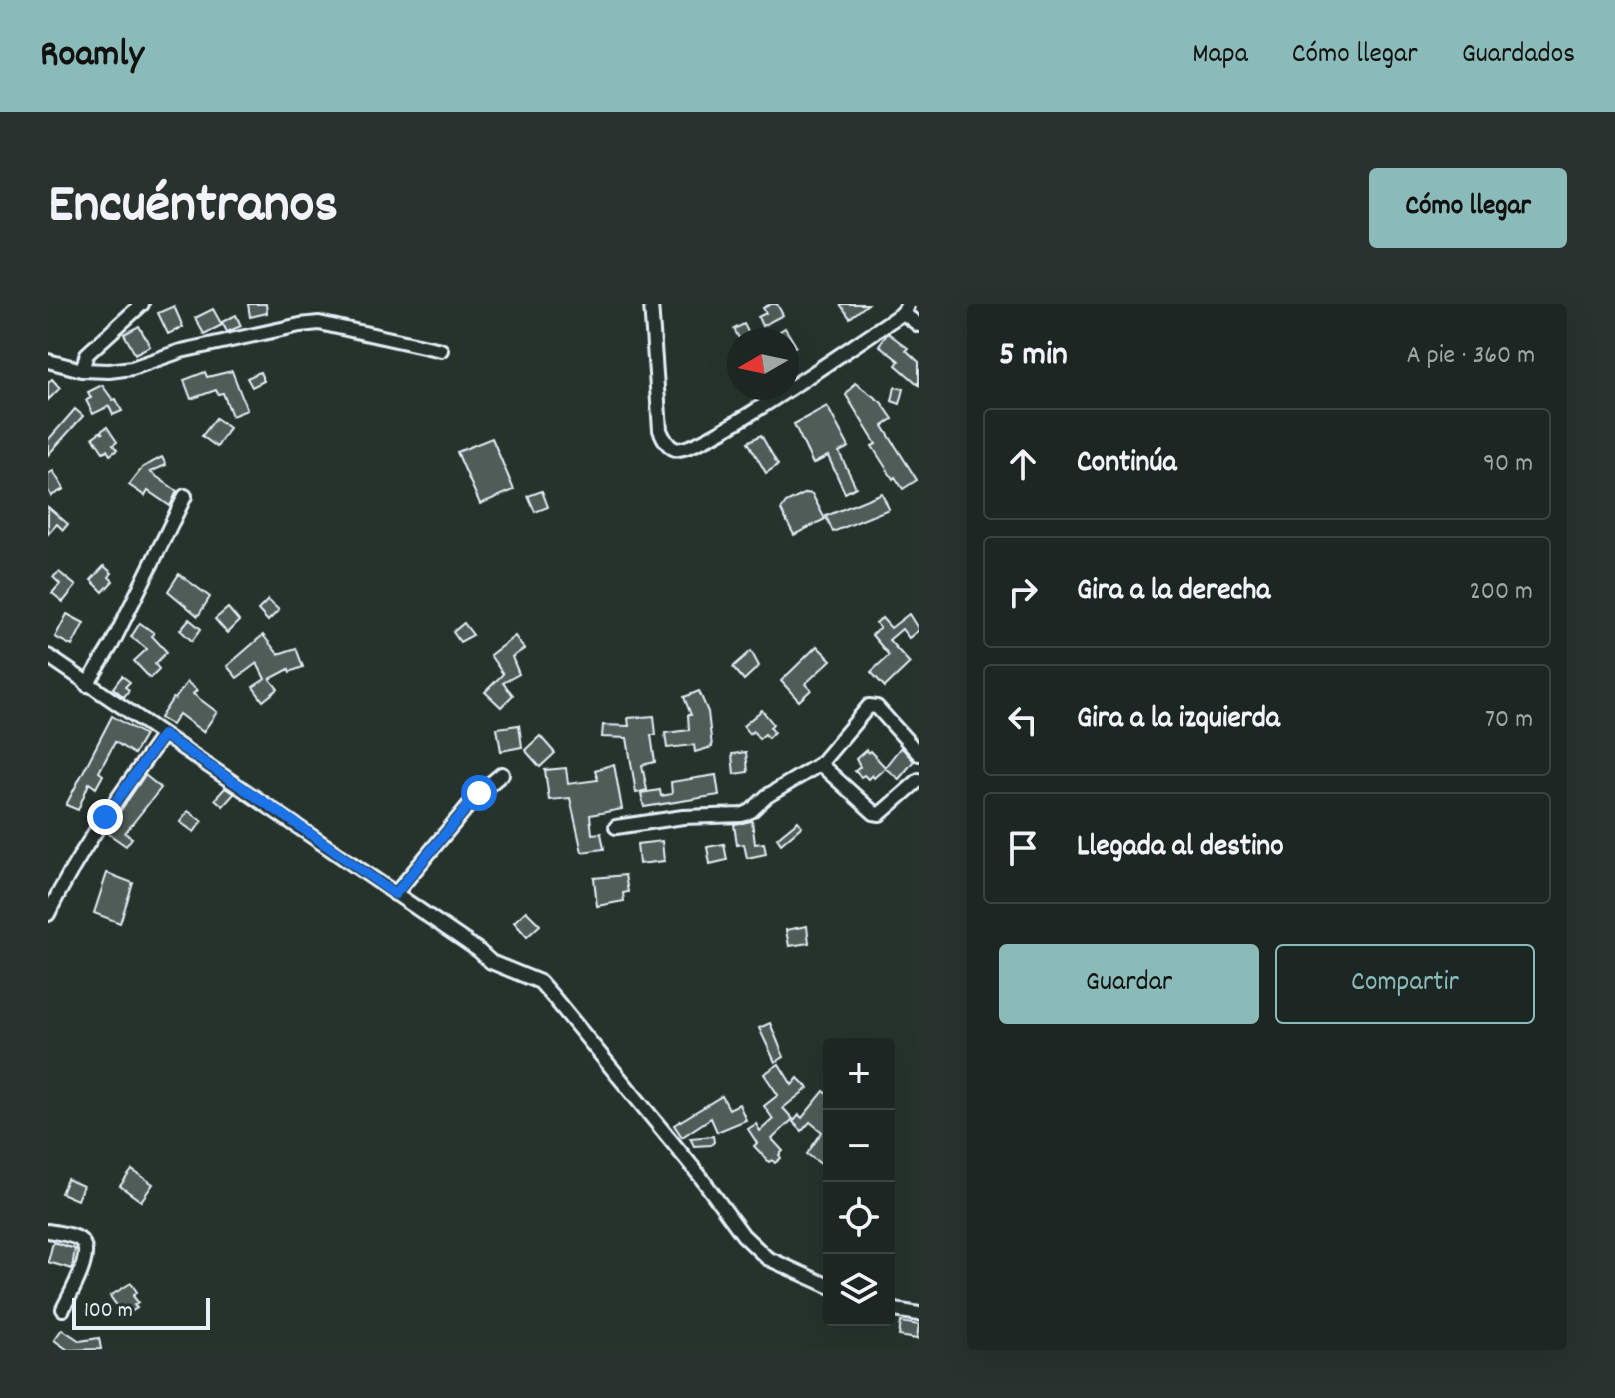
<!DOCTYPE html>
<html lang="es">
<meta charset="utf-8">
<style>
body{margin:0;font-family:Dekko,sans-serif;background:#29322f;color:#f1f3f6}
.controls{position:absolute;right:24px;bottom:24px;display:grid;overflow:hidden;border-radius:8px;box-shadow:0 8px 32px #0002}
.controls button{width:72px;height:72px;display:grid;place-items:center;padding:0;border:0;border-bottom:2px solid #3a4340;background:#1c2622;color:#f1f3f6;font:40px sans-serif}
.compass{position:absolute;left:679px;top:24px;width:72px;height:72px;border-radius:50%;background:#1c2622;box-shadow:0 8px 32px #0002;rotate:261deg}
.scale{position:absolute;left:24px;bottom:20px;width:138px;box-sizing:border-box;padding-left:8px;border:4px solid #e8f1f8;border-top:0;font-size:22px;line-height:28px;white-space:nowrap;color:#e8f1f8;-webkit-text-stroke:6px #26332d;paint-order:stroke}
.stop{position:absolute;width:24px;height:24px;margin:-18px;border:6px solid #1a73e8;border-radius:50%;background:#fff}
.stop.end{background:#1a73e8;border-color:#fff;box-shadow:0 2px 8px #0008}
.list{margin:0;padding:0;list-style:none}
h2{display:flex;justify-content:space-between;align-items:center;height:104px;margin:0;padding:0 32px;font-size:34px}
h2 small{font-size:26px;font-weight:400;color:#a0a5a5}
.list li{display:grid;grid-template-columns:52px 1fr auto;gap:24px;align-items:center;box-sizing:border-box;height:112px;margin:0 16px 16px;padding:0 16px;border:2px solid #3a4340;border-radius:8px}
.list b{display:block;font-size:30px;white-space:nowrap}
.list em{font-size:26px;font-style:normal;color:#a0a5a5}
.actions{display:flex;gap:16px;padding:24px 32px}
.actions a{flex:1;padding:18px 0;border:2px solid #8bbbb9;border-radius:8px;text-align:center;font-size:28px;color:#8bbbb9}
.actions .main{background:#8bbbb9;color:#111}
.icon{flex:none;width:44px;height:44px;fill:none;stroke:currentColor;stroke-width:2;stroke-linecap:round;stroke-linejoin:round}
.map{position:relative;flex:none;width:871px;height:1046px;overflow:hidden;border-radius:8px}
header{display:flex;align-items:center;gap:48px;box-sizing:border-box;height:112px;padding:0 40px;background:#8bbbb9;color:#111}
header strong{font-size:38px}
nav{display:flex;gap:44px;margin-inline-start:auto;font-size:28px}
.intro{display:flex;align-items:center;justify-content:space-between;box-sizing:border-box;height:192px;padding:0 48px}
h1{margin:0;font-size:56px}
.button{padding:20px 36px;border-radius:8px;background:#8bbbb9;color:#111;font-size:28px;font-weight:700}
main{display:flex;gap:48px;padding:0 48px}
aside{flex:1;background:#1c2622;border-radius:8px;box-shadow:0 8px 32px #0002}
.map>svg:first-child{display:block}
.building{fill:#505c59;stroke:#e8f1f8;stroke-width:2}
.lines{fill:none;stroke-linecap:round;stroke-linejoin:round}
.minor-casing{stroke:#e8f1f8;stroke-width:18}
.minor{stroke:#26332d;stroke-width:12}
.route{stroke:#1a73e8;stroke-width:10}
</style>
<header>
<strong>Roamly</strong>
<nav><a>Mapa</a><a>Cómo llegar</a><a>Guardados</a></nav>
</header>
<div class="intro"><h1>Encuéntranos</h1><a class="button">Cómo llegar</a></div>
<main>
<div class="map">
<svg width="871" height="1046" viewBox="0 0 871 1046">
<rect width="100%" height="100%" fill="#26332d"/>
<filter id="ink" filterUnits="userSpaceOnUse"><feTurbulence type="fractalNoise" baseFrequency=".0125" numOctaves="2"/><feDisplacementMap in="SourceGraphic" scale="16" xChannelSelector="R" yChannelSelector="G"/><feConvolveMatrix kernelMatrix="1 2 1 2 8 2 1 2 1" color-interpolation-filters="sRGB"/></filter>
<g filter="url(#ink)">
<g class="building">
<polygon points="200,0 218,0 219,9 202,13"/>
<polygon points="723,0 729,0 735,11 714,22 710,13 718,9 715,4"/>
<polygon points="792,0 820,0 802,14"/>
<polygon points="126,2 135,23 120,30 110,9"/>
<polygon points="165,5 174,21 156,30 147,14"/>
<polygon points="188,11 193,22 179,28 174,18"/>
<polygon points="696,20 704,36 692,36 686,25"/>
<polygon points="91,22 102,42 87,50 76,30"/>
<polygon points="737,24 748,42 739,48 739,36 718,36"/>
<polygon points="840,29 860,44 858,46 871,58 871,81 848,61 851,57 831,41"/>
<polygon points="184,67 199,106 184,112 175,89 170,90 168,86 143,95 136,76 157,68 159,73"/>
<polygon points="212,68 216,77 204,83 199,74"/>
<polygon points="4,75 12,84 0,96 0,79"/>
<polygon points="807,79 833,98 845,115 835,122 869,176 855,185 847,173 845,175 824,142 828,140 798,91"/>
<polygon points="54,81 65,96 68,95 74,107 65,111 61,102 45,110 38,96 43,94 40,88"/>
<polygon points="847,83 856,85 852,100 844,97"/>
<polygon points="779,102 801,143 791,148 808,183 797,189 780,152 765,160 746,120"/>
<polygon points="27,105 35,112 0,151 0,136"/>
<polygon points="168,114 181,124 169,143 154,132"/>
<polygon points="59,123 69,138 65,141 69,146 62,151 59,146 55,148 45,133 52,128 55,130 53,127"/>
<polygon points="713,131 730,161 718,169 700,138"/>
<polygon points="444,134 466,186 432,200 409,148"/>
<polygon points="114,153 118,161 102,168 129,187 122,202 100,187 97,192 81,181 95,163"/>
<polygon points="5,167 16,185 3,192 0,186 0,170"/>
<polygon points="494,187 500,203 487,208 480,192"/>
<polygon points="758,189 764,190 777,215 746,231 733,206 738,199"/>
<polygon points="834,189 841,205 785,228 778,212"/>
<polygon points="0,203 20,220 15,226 9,220 0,230"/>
<polygon points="56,262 64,269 61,273 65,277 55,288 43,276"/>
<polygon points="11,268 28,282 15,298 4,289 12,280 5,273"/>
<polygon points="131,270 162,293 150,312 120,287"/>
<polygon points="220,296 231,306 220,317 210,306"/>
<polygon points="180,304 191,317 179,329 167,315"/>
<polygon points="19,310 36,319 24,342 7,333"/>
<polygon points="861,310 871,326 861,334 854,325 841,336 862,359 837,383 823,368 841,351 824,331 832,324 828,319 834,314 843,324"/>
<polygon points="141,315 153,325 144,337 132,326"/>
<polygon points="92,319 106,329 104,332 119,348 107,360 111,365 102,374 86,357 99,345 83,333"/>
<polygon points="416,319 425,331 412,338 405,328"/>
<polygon points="215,331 230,350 248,344 255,363 242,368 241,365 222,375 230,385 215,397 205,383 217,375 209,359 189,374 179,362"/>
<polygon points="467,332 476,345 464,353 471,370 455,379 465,391 453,403 437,388 455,370 442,351"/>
<polygon points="769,342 783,356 757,380 763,386 751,397 733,377"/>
<polygon points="703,347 711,362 696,376 685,363"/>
<polygon points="74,372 82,378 77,383 81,386 76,393 65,384"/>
<polygon points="139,378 149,386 145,390 169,408 155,428 131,410 124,421 112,414 125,394 127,395"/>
<polygon points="651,387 660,408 664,443 647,448 646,441 619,444 617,429 641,426 640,411 643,411 636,393"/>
<polygon points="714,406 725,420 722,423 726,428 720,434 717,430 711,435 705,427 701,430 695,422"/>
<polygon points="64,412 97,431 86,450 67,438 51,468 55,471 48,484 41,479 30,506 18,501"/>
<polygon points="606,412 608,431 603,431 607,458 594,461 599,486 588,489 579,434 554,433 555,421 581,422 580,414"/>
<polygon points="471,421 474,443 453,447 449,424"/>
<polygon points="492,432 507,449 492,463 477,446"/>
<polygon points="853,443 866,457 851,475 837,464 826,474 824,471 820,475 816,471 813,473 807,467 812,463 808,455 818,446 820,449 822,447 837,463"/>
<polygon points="698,448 700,468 686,470 684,450"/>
<polygon points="566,460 574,505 542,511 544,530 553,529 556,545 534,548 522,494 501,496 497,466 518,464 520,480 550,476 547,466"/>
<polygon points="97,471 113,484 77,529 84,534 78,542 58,528"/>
<polygon points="668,471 671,491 596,503 593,489 612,486 613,492 624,490 623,478"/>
<polygon points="177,484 186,490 175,502 167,495"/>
<polygon points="140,507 154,517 146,528 132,518"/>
<polygon points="704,517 707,540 716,539 718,550 699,554 696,540 689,541 686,520"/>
<polygon points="750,517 754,522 733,540 729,534"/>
<polygon points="614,537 616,557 591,560 589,540"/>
<polygon points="676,540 679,556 662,560 659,543"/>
<polygon points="59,569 85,579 72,619 46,609"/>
<polygon points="577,571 580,588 575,589 576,597 549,602 546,574"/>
<polygon points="478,607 492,621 479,633 466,618"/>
<polygon points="759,622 761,639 741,642 738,626"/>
<polygon points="722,719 736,753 727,758 711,724"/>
<polygon points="731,760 744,781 750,774 760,784 735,804 745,815 724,835 735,847 731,851 733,854 727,859 724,856 721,858 706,842 709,839 700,825 708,820 712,827 725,815 716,802 730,791 716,770"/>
<polygon points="776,787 781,791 781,849 773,860 759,850 774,828 762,818 754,827 745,818 751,811 754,814"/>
<polygon points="674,792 681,805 691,800 698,816 669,828 663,814 634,833 626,821"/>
<polygon points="665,832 666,838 663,841 646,842 642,834"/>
<polygon points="84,866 105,880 93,897 72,882"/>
<polygon points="19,875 35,882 29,896 13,889"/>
<polygon points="5,938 27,945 24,965 0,958"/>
<polygon points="83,979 89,988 85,992 90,998 86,1001 89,1004 81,1009 79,1007 75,1010 62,992"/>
<polygon points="853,1018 871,1021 869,1035 851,1032"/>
<polygon points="14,1025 32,1037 51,1034 53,1045 20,1046 6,1036"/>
</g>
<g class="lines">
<defs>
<g id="minor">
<path d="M 603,0 L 612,126 C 615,133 619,142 627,145 C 652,152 822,29 855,9 L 860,0"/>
<polyline points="855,9 871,21"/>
<polyline points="0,57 34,66 61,67 84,64 133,47 252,21 271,19 393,46"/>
<polyline points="34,66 39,50 94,0"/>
<polyline points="0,352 430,646 443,658 492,678 507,695 652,872 695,931 719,954 781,982"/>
<polyline points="39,381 64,340 137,192"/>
<polyline points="772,460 821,402 829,403 871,450"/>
<polyline points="568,523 635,513 694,511 703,507 719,492 772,460 826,509 832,510 871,476"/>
<polyline points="347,590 431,489 454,470"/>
<path d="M 0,610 C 31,546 74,488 115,431"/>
<path d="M 0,927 C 9,929 23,930 31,935 C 49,947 22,990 15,1005"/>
<polyline points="841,1005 871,1010"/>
</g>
</defs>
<use href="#minor" class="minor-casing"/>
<use href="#minor" class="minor"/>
</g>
</g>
<g class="lines" filter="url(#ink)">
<polyline class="route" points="57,513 115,431 237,512 347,590 431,489"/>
</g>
</svg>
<div class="controls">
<button>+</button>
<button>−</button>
<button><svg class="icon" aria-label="locate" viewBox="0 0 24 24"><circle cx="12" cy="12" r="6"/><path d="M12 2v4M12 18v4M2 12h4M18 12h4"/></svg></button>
<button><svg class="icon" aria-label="layers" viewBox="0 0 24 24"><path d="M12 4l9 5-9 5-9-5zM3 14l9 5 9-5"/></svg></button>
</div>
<svg class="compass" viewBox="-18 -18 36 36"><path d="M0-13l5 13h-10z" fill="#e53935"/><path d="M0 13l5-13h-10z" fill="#a0a5a5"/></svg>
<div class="scale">100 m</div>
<div class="stop" style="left:431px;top:489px"></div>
<div class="stop end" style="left:57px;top:513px"></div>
</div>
<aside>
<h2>5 min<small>A pie · 360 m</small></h2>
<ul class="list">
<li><svg class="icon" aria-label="ahead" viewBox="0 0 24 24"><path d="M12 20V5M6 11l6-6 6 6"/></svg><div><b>Continúa</b></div><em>90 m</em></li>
<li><svg class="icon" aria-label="right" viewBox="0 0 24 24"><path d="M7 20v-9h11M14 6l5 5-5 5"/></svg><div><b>Gira a la derecha</b></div><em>200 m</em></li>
<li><svg class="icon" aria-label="left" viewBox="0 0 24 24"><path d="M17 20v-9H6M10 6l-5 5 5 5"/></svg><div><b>Gira a la izquierda</b></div><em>70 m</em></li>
<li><svg class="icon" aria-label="arrive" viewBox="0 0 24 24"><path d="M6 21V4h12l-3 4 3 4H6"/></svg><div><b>Llegada al destino</b></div></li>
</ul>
<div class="actions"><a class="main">Guardar</a><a>Compartir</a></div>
</aside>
</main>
